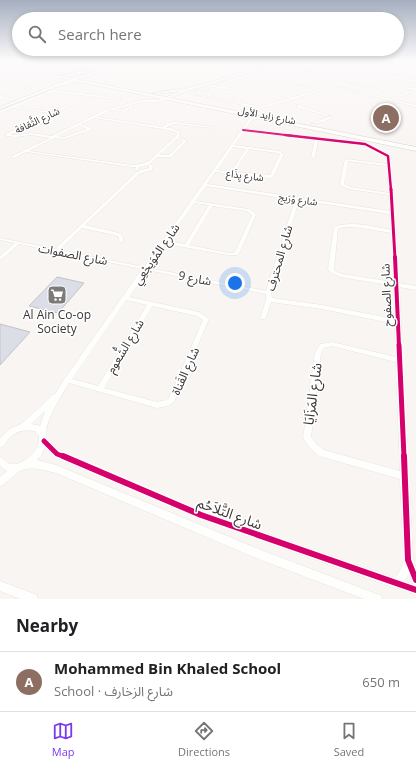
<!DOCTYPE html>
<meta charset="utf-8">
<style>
body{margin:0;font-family:"Open Sans","Noto Sans Arabic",sans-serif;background:#f2f2f2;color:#202124}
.you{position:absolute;left:235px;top:283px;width:14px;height:14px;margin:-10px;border:3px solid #fff;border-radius:50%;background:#1a73e8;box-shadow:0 0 0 6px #1a73e833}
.badge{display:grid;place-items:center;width:26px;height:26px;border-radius:50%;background:#7c3aed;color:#fff;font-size:13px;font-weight:700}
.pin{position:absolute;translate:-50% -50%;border:2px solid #fff;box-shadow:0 1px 4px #0006}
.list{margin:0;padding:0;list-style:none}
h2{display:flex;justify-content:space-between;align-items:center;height:52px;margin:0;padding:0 16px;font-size:17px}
h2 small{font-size:13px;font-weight:400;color:#757577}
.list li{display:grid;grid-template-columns:26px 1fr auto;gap:12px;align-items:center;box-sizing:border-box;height:60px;padding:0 16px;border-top:1px solid #e0e0e0}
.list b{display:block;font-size:15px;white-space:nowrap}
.list p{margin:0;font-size:13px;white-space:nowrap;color:#757577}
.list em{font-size:13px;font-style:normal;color:#757577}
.icon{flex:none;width:22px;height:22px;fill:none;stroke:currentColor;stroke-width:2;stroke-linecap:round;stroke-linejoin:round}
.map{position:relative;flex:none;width:416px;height:599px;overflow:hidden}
.search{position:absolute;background:#fff;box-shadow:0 2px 6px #0003;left:12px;right:12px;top:12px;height:44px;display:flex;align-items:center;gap:10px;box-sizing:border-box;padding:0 14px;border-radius:22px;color:#757577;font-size:15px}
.sheet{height:112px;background:#fff}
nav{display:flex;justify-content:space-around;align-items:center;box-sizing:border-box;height:56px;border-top:1px solid #e0e0e0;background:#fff;font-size:11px;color:#757577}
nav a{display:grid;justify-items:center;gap:2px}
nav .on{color:#7c3aed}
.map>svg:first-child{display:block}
.building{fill:#dcdee7;stroke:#c4c2c3}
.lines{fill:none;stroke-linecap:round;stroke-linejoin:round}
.street-casing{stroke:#d5d2d0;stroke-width:0.5}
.secondary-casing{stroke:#d5d2d0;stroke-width:1}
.primary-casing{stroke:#d5d2d0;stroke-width:1}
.street{fill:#fefefd;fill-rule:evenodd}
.secondary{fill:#fefefd;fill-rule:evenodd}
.primary{fill:#fefefd;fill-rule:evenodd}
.cycleway-far5-casing{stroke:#fff;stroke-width:3}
.cycleway-far4-casing{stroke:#fff;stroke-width:4}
.cycleway-far3-casing{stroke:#fff;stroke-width:5}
.cycleway-far2-casing{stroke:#fff;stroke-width:6}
.cycleway-far1-casing{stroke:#fff;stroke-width:8}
.cycleway-casing{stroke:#fff;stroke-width:9}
.cycleway-far5{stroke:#d6006c;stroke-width:2}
.cycleway-far4{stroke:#d6006c;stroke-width:2.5}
.cycleway-far3{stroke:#d6006c;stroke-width:3}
.cycleway-far2{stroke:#d6006c;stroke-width:4}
.cycleway-far1{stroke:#d6006c;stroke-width:5}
.cycleway{stroke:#d6006c;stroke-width:6}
.labels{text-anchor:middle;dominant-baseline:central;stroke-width:3;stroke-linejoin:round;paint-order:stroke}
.far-street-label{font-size:10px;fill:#3a3736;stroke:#fff}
.street-label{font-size:12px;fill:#3a3736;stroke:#fff}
.poi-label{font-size:12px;fill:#3a3736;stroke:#fff}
.near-street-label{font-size:14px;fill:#3a3736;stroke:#fff}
</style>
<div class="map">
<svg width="416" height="599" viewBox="0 0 416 599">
<rect width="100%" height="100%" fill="#f9f5f3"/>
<g class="building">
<polygon points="57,277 84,283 58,313 29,306"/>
<polygon points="0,324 30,332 0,365"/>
</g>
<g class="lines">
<defs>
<g id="street">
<polygon points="58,60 61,60 24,69 23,68"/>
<polygon points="83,60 86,60 67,66 74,66 98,60 123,62 100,61 74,68 63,66"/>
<path d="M 295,60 L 329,69 L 363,60 L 366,60 L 263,88 L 293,97 L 317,90 L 297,84 L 319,89 L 369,74 L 361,72 L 396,61 L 407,63 L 416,60 L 416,62 L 349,82 L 402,94 L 415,90 L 403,88 L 402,87 L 416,88 L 416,91 L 400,97 L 398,96 L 399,95 L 347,82 L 336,86 L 416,105 L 416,107 L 334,86 L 295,99 L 246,112 L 245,110 L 257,108 L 191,94 L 192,92 L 210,86 L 210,85 L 211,84 L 213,85 L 251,91 L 252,92 L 212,87 L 194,92 L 193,94 L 257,106 L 258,107 L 290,98 L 259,88 L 278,82 L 251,76 L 224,83 L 223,82 L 297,62 L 294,61 ZM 299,63 L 327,69 L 317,72 L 302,69 L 316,73 L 280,82 L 253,75 ZM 396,63 L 406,64 L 370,74 L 364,72 Z"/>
<polygon points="324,60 345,64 344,65"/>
<polygon points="405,65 416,67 416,69 404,66"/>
<polygon points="11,69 21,71 17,73 16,72 17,71 11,71 0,73 0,71"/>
<polygon points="30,70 31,71 14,76 21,78 10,82 32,88 1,97 14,98 15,100 0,99 0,96 28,88 7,82 0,85 0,83 18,78 11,76"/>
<polygon points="389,70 416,75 416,77 388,71"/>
<polygon points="378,73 416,81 416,83 377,74"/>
<polygon points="277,74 291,77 292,78 291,79 276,75"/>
<polygon points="330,74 344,77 345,78 344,79 329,75"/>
<path d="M 52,90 L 90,94 L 122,99 L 121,100 L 90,96 L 10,135 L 15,135 L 31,133 L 52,136 L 105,110 L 142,100 L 158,100 L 166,97 L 167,99 L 158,102 L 142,102 L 115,109 L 123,110 L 131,105 L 133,106 L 124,112 L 111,110 L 97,117 L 163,127 L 168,123 L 175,122 L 213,127 L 212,128 L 175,124 L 170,125 L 166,128 L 171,128 L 179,132 L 180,136 L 178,138 L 186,140 L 186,142 L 171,157 L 157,157 L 151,163 L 149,164 L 153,166 L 152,170 L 139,174 L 85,225 L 119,233 L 123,237 L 123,242 L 119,242 L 119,237 L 115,235 L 82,228 L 59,250 L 144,267 L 250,118 L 262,116 L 263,117 L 252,120 L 245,129 L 365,143 L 389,155 L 396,232 L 399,283 L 416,286 L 416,290 L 399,287 L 413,560 L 416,568 L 416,585 L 413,583 L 409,574 L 404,581 L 416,585 L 416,595 L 397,588 L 396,589 L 392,587 L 201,519 L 54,457 L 45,447 L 41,456 L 37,460 L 56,465 L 261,550 L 377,594 L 381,595 L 382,599 L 364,599 L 261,560 L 56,473 C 43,470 30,465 18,472 C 13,476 8,481 3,485 L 0,486 L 0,477 L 7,471 L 0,466 L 0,457 C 4,459 7,463 11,464 C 22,466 37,452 39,442 C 39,440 39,438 39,436 L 35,431 C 23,430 16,430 7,441 C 5,444 4,446 0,448 L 0,438 L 11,428 L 21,424 L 37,410 L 52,395 L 55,394 L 65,378 L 142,269 L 19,244 L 2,259 L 0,259 L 0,256 L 15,243 L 0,240 L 0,238 L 55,249 L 137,172 L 140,171 L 134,169 L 136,167 L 132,167 L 26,152 L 14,158 L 12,158 L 12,156 L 50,138 L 31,135 L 15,137 L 6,136 L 6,134 L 50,113 L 13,108 L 0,113 L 0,111 ZM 52,92 L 87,96 L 52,112 L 16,107 ZM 94,118 L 169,130 L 177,133 L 176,136 L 149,161 L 141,164 L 132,165 L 29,151 L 54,138 L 64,139 L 91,130 L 91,128 L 81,124 ZM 79,125 L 87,129 L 64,137 L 57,136 ZM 244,131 L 315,139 L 311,157 L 313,158 L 315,157 L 318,140 L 364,145 L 386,156 L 387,164 L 346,159 L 344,162 L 340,185 L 349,189 L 389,195 L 390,211 L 207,184 L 215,172 L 270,178 L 273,177 L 284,154 L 279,151 L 234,145 ZM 176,139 L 183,141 L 169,155 L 159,155 ZM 233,147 L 246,149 L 231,172 L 217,170 ZM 249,149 L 278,153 L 280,154 L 270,175 L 234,172 ZM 348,161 L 387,166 L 389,193 L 350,187 L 344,184 ZM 147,165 L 149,166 L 149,168 L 142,170 L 138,169 L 139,167 ZM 206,186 L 295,200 L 266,291 L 149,268 L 166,244 L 228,255 L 237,255 L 240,252 L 256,215 L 254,212 L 248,209 L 195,201 ZM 299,200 L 390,214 L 392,230 C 374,227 352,220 334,227 L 328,269 L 331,273 L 341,277 L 394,286 L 395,319 L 322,305 L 272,298 L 271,292 ZM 194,203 L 209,205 L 185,244 L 167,241 ZM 212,206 L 247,211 L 252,215 L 236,250 L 234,253 L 228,253 L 189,245 ZM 342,227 L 355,227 L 392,233 L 394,282 L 342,274 L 335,271 L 334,269 L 338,229 ZM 147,270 L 266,294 L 266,300 L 260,318 L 261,319 L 265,319 L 266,318 L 271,302 L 322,309 L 395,324 L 396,357 L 332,342 L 320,344 L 315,353 L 303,438 L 309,447 L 319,456 L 400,479 L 404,561 L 400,570 L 395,578 L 201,511 L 60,451 C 57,448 48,441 47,438 C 42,425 62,395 69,383 L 157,408 L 168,406 L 174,402 L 209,319 L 208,318 L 199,312 L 129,297 ZM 126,300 L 147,305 L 98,386 L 72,379 ZM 152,306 L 197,316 L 203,320 L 169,398 L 166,400 L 157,402 L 104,388 ZM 332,346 L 396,362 L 400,471 L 324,450 L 316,444 L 311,437 L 321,353 L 324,348 ZM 45,411 L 40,426 L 37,425 L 31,424 Z"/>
<polygon points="204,91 205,90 212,92 210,95 215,96 214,97 207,96 209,92"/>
<polygon points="297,105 299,105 329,115 327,116 297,107"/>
<path d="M 331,116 L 333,117 C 327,121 318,124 311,123 L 318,121 Z"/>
<polygon points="0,581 37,595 38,599 20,599 0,591"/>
</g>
<g id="secondary">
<polygon points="135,60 139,60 69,82 0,109 0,107 67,80"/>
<polygon points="287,60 291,60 187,91 167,99 164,98 185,89"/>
</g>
<g id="primary">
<polygon points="0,64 416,147 416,151 75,81 75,83 55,87 54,85 74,81 0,66"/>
<polygon points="92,70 93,72 64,76 62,75"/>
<polygon points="180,89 181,91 155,94 153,93"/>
</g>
</defs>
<use href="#street" class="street-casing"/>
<use href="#secondary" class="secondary-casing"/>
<use href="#primary" class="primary-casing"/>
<use href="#street" class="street"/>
<use href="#secondary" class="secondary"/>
<use href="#primary" class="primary"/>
<defs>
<polyline id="cycleway-far5" points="243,130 294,136"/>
<polyline id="cycleway-far4" points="285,135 365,144 388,156 391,190"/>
<polyline id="cycleway-far3" points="391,189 395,258"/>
<polyline id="cycleway-far2" points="395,257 399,346"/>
<g id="cycleway-far1">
<polyline points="399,345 404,457"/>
<polyline points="44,441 57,454 65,457"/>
</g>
<g id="cycleway">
<polyline points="63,456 201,515 416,590"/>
<polyline points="404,456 408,560 416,580"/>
</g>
</defs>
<use href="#cycleway-far5" class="cycleway-far5-casing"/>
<use href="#cycleway-far4" class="cycleway-far4-casing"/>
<use href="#cycleway-far3" class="cycleway-far3-casing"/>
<use href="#cycleway-far2" class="cycleway-far2-casing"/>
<use href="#cycleway-far1" class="cycleway-far1-casing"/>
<use href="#cycleway" class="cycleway-casing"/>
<use href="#cycleway-far5" class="cycleway-far5"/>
<use href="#cycleway-far4" class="cycleway-far4"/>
<use href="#cycleway-far3" class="cycleway-far3"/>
<use href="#cycleway-far2" class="cycleway-far2"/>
<use href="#cycleway-far1" class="cycleway-far1"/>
<use href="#cycleway" class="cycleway"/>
</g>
<linearGradient id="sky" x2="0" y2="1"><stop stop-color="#a6afc0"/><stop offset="0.42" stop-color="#fcfafa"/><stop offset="1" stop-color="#fcfafa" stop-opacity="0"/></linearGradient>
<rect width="416" height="144" fill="url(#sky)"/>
<defs>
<symbol id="supermarket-square" viewBox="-11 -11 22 22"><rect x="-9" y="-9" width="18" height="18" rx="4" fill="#7d7a78" stroke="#fff"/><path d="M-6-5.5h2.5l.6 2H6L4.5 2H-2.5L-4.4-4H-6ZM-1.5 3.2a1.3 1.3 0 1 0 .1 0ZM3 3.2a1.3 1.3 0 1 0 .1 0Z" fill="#fff"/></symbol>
</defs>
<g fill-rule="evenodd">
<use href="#supermarket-square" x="46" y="284" width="22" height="22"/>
</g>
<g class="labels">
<g class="far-street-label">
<text transform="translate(267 115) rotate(11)">شارع زايد الأول</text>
<text transform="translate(37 120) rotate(-25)">شارع الثَّقافة</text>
<text transform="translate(245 175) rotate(7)">شارع يِذَاع</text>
<text transform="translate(298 199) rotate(8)">شارع وْرَيج</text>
</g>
<g class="street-label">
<text transform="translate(73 254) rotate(11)">شارع الصفوات</text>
<text transform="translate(156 254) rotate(-55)">شارع المُوَيجْعِي</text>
<text transform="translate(279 258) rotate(-74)">شارع المحترف</text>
<text transform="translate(195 278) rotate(11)">شارع 9</text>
<text transform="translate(386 295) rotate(-92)">شارع الصفوح</text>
<text transform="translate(125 346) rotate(-59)">شارع الشُّعوم</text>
<text transform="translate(185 371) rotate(-66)">شارع القَناة</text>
</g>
<g class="poi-label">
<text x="57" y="314">Al Ain Co-op<tspan x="57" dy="14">Society</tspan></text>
</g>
<g class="near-street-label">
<text transform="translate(312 394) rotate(-82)">شارع المَزَايَا</text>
<text transform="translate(230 513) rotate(20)">شارع التَّلاَحُم</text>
</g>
</g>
</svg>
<div class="you"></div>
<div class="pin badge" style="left:386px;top:118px;background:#8d6e63">A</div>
<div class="search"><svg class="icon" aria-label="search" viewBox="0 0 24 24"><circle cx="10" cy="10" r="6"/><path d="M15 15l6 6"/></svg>Search here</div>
</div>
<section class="sheet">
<h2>Nearby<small></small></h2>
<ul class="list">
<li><span class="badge" style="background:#8d6e63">A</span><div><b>Mohammed Bin Khaled School</b><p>School · شارع الزخارف</p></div><em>650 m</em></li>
</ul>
</section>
<nav>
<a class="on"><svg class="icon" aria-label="map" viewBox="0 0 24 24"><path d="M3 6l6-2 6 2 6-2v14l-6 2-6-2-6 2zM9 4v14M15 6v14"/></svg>Map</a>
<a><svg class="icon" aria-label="directions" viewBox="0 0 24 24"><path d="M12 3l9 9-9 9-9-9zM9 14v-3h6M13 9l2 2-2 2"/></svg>Directions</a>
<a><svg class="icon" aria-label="saved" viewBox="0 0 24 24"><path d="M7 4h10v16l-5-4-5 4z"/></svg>Saved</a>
</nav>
